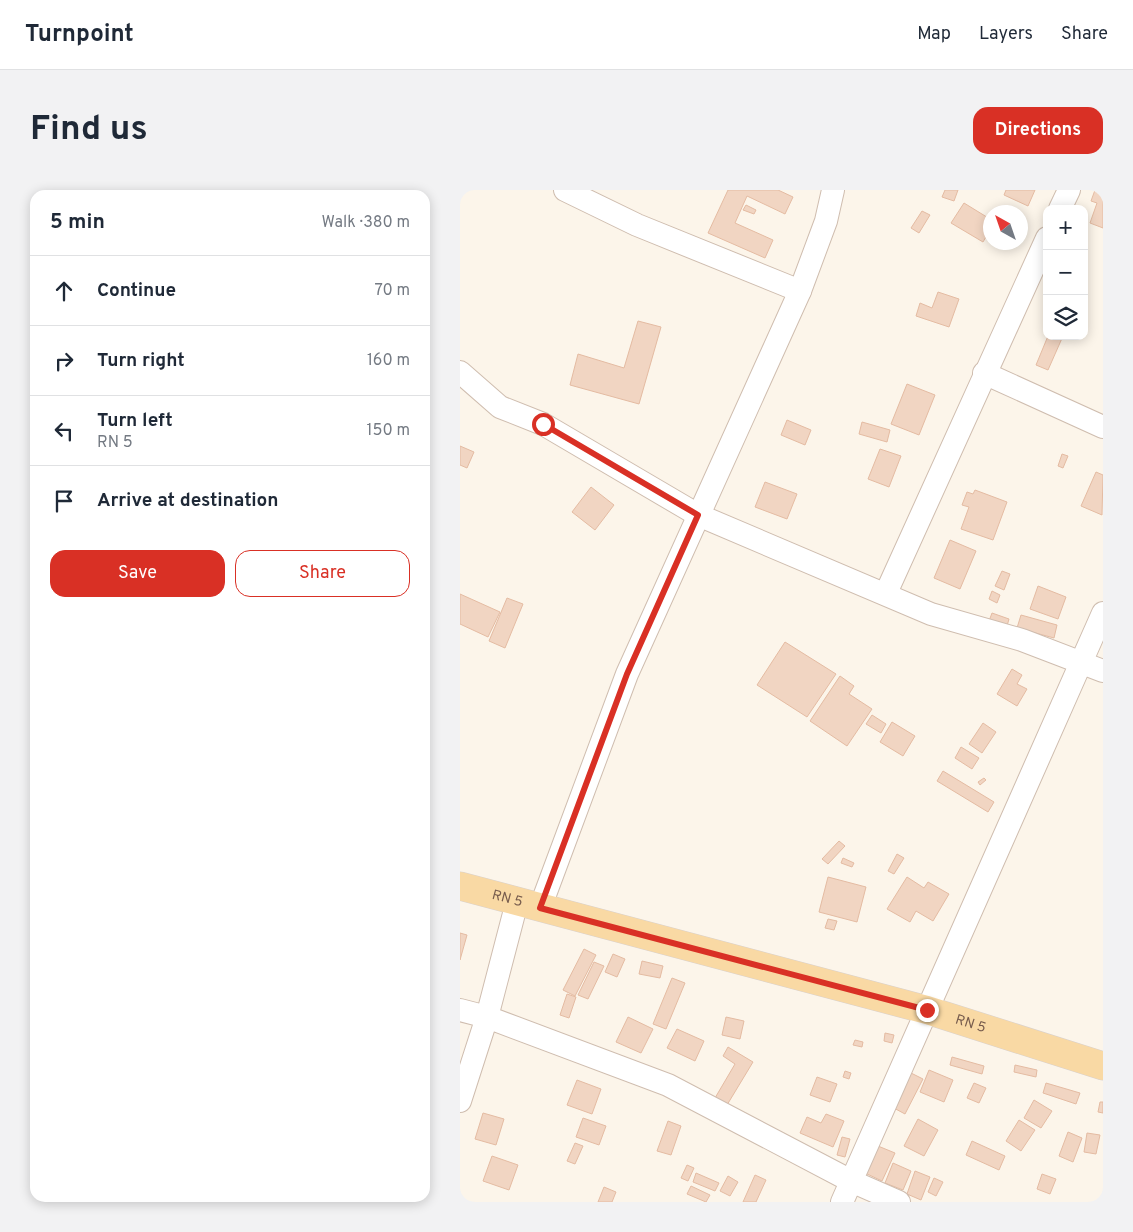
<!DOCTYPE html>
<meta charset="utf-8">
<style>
body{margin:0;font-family:Overpass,sans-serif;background:#f2f2f3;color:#1f2937}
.controls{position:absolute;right:15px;top:15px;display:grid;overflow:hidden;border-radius:10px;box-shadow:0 2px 12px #0003}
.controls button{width:45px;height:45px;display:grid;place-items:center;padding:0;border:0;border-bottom:1px solid #e0e1e3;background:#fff;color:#1f2937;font:25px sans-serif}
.compass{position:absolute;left:523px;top:15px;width:45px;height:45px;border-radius:50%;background:#fff;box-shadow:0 2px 12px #0003;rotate:320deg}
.stop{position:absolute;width:15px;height:15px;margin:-11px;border:4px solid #d93025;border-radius:50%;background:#fff}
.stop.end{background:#d93025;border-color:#fff;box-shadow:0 1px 5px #0008}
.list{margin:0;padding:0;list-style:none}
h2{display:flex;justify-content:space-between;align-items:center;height:65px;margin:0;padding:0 20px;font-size:21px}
h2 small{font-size:16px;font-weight:400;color:#747a83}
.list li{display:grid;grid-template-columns:32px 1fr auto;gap:15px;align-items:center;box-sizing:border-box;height:70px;padding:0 20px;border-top:1px solid #e0e1e3}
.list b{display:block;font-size:19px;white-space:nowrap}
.list p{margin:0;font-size:16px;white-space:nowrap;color:#747a83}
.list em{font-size:16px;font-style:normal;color:#747a83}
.actions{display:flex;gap:10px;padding:15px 20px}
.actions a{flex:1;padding:11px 0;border:1px solid #d93025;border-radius:15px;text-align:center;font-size:18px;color:#d93025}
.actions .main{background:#d93025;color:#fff}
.icon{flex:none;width:28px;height:28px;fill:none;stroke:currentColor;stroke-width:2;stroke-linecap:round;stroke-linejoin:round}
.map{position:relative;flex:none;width:643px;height:1012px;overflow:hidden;border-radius:15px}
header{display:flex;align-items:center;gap:30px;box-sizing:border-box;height:70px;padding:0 25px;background:#fff;border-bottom:1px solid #e0e1e3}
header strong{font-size:24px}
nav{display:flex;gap:28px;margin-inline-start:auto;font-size:18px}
.intro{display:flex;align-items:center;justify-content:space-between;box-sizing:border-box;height:120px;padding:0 30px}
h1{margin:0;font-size:35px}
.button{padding:12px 22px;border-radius:15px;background:#d93025;color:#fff;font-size:18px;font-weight:700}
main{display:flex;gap:30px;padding:0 30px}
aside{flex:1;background:#fff;border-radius:15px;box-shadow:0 2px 12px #0003}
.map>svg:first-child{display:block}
.building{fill:#f1d5c2;stroke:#e4bba2}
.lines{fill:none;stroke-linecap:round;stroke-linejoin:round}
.minor-casing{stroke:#cfbdaf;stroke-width:24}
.major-casing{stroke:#d9d1cd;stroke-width:29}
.minor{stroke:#fff;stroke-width:22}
.major{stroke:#f9d9a4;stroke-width:28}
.route{stroke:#d93025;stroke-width:6}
.labels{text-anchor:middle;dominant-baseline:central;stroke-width:4;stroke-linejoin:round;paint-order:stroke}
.street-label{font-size:14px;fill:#775c4d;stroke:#fff9f1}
</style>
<header>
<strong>Turnpoint</strong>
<nav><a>Map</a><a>Layers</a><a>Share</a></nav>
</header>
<div class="intro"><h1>Find us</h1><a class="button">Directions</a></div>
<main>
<aside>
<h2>5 min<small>Walk · 380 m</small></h2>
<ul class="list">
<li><svg class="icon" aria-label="ahead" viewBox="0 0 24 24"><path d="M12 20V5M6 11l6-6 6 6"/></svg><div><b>Continue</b></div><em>70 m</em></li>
<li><svg class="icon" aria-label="right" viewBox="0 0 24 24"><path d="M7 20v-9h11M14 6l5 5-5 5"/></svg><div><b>Turn right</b></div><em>160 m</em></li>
<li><svg class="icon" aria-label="left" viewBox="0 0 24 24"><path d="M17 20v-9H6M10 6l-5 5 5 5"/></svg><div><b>Turn left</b><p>RN 5</p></div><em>150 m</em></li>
<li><svg class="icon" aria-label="arrive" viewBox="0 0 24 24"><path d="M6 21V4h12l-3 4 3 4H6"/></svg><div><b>Arrive at destination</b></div></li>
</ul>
<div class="actions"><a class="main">Save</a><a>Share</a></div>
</aside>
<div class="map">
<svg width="643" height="1012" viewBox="0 0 643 1012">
<rect width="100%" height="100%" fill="#fcf5ea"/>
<g class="building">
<polygon points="268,0 318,0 333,7 325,24 287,6 275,33 313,50 305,68 248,43"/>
<polygon points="485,0 498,0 494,11 482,7"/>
<polygon points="546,0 575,0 568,16 544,5"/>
<polygon points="635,0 643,0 643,38 630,33 637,13 631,11"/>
<polygon points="504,13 530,29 530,40 523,52 491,33"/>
<polygon points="286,15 296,20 294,24 283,20"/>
<polygon points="462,21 470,25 459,43 451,38"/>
<polygon points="478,102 499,109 489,137 456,126 460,113 472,118"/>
<polygon points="178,131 201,137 179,214 110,195 118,164 164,178"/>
<polygon points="588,146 603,146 588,180 576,175"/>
<polygon points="447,194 475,205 459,245 431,234"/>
<polygon points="327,230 351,240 345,255 321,245"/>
<polygon points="402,232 430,240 427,252 399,244"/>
<polygon points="0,256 14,262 7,278 0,275"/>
<polygon points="420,259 441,266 429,297 408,289"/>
<polygon points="602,264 608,266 603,278 598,276"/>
<polygon points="636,282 643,285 642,325 621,316"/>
<polygon points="305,292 337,304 327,329 295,317"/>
<polygon points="131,297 154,315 135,340 112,322"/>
<polygon points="515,300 547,312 533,350 501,339 509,317 502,315 507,302 513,304"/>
<polygon points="490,350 516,361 500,399 474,388"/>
<polygon points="542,381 550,384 544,400 535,396"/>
<polygon points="578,396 606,407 598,429 570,419"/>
<polygon points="532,401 540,405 537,413 529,409"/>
<polygon points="0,404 40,422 28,447 0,434"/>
<polygon points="47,408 63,414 45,458 29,451"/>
<polygon points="532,423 549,429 547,436 529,431"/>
<polygon points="561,425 597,435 594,448 557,438"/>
<polygon points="325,452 376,484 347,527 297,495"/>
<polygon points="552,479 562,485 557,494 567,499 557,516 537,504"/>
<polygon points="380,486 394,496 389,504 412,519 387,556 350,531"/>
<polygon points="412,525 426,534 421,543 406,534"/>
<polygon points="432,532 455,546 443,566 420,552"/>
<polygon points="523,533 536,542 522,563 509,554"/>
<polygon points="501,557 519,568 512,579 495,568"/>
<polygon points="483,581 534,612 528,622 477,591"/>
<polygon points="524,588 526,590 520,595 518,592"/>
<polygon points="379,651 385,656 368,674 362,669"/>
<polygon points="437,664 444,668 434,684 428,681"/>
<polygon points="383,668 394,673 392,677 381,673"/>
<polygon points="368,687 406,697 397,732 359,722"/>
<polygon points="447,687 464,698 468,692 489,704 473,731 456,721 450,732 427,719"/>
<polygon points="368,729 377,731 374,740 365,738"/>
<polygon points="0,743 7,745 0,770"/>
<polygon points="124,759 136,765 115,806 103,800"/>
<polygon points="153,764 165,769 157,787 145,782"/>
<polygon points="182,771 203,776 200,788 179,784"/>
<polygon points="134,772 144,776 128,809 118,805"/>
<polygon points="212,788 225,793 206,839 193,834"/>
<polygon points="107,804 116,807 109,828 100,825"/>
<polygon points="168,827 193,839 181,863 156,852"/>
<polygon points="266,827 284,831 280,849 262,845"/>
<polygon points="217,839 244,851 235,871 207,858"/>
<polygon points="425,843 434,845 432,853 424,851"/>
<polygon points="395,850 403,852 402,857 393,855"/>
<polygon points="268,857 293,872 267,915 255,908 275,874 263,866"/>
<polygon points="492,867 524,876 522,884 490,875"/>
<polygon points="555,875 577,880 576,887 554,882"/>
<polygon points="469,880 493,890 484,912 460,902"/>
<polygon points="385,881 391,883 389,889 383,887"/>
<polygon points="449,882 463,889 445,924 432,917"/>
<polygon points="357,887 377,894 370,912 350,905"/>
<polygon points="117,890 141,899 132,924 107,915"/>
<polygon points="514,893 526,898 519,913 507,908"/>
<polygon points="586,893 620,903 616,914 583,903"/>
<polygon points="574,910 592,921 581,938 564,928"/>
<polygon points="640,912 643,912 643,923 638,922"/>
<polygon points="23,923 44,929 36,955 15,949"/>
<polygon points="366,924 384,931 373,957 340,943 347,927 361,933"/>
<polygon points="123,928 146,936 139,955 116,947"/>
<polygon points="458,929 478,940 464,966 444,956"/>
<polygon points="559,930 575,940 561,961 546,951"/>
<polygon points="208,931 221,936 211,965 197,961"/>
<polygon points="608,942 622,948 613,972 599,966"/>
<polygon points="627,943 640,945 636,964 624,962"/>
<polygon points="382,947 390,949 385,967 377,965"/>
<polygon points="512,951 545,966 539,980 506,965"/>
<polygon points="115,953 123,956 115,974 107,971"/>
<polygon points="418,956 435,963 422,991 405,983"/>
<polygon points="32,966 58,975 49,1000 23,991"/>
<polygon points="433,973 451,981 443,1000 425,993"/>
<polygon points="227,975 234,978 228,991 221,988"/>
<polygon points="455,981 470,987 461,1010 447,1004"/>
<polygon points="236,983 259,993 255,1001 233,992"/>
<polygon points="582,984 596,989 590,1004 577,999"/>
<polygon points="295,985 306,990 296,1012 283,1012"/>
<polygon points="268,986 278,992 270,1006 260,1001"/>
<polygon points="474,988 483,992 476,1006 468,1002"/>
<polygon points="231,996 250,1005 246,1012 227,1004"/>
<polygon points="144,997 156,1002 152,1012 138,1012"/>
</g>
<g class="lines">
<defs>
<g id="minor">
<polyline points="105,0 177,35 340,101"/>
<polyline points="600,19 609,0"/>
<polyline points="0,182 40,217 83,234 238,325 471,424 562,450 643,481"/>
<polyline points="524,183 643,237"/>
<polyline points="426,403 587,48"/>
<polyline points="80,718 167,484 340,101 366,31 373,0"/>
<polyline points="0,820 27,827 208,895 391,991 439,1012"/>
<polyline points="0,911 27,827 57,712"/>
<polyline points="382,1012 643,423"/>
</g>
<g id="major">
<path id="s1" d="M 0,696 L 467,820 L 643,876"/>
</g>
</defs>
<use href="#minor" class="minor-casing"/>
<use href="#major" class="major-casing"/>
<use href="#minor" class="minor"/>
<use href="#major" class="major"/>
</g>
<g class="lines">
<polyline class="route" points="83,234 238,325 167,484 80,718 467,820"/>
</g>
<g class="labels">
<g class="street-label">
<text stroke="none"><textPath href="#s1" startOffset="49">RN 5</textPath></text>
<text stroke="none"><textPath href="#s1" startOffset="529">RN 5</textPath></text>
</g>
</g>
</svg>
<div class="controls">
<button>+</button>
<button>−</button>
<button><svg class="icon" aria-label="layers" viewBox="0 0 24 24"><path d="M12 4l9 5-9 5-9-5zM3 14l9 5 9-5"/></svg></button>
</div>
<svg class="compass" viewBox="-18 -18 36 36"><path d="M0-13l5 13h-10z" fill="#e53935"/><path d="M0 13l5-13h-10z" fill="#747a83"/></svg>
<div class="stop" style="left:83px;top:234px"></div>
<div class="stop end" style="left:467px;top:820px"></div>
</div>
</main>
